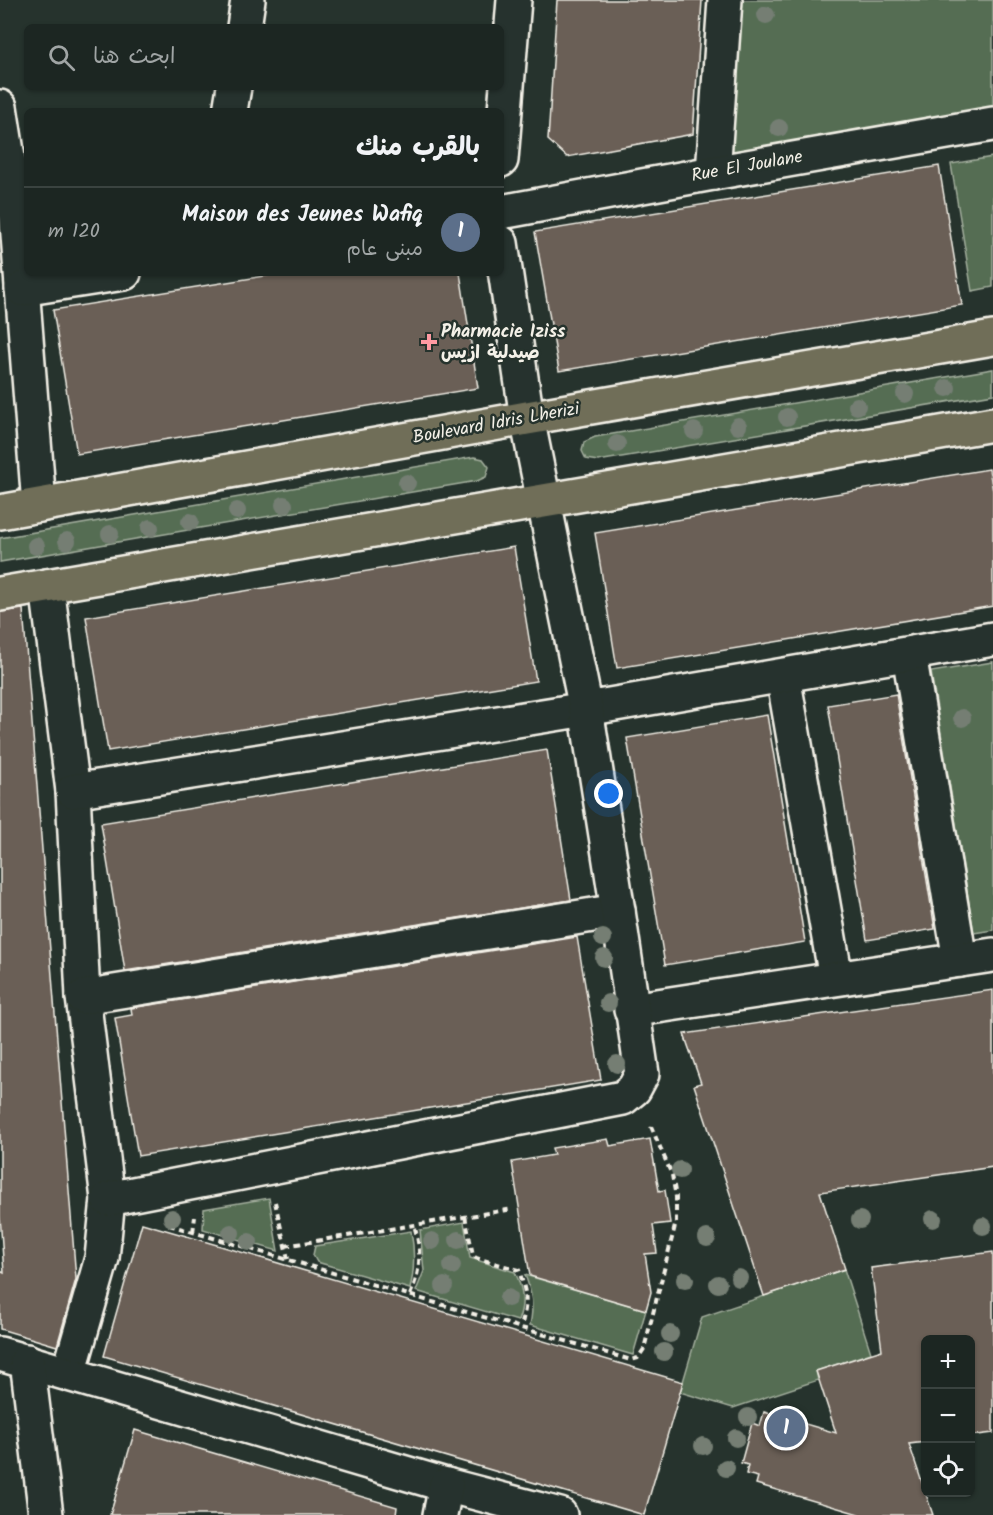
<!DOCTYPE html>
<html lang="ar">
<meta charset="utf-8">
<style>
body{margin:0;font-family:Kalam,"Playpen Sans Arabic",sans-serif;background:#29322f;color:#f1f3f6;direction:rtl}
.controls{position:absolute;right:18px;bottom:18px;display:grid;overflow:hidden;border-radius:9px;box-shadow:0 2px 4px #0004}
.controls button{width:54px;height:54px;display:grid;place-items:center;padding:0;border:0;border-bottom:2px solid #3a4340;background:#1c2622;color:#f1f3f6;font:30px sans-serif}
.you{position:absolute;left:609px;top:794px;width:21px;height:21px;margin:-15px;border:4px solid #fff;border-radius:50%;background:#1a73e8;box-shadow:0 0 0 9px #1a73e833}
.badge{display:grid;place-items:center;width:39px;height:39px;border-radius:50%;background:#ff9aa2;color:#fff;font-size:20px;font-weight:700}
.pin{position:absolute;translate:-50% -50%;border:3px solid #fff;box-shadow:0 2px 6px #0006}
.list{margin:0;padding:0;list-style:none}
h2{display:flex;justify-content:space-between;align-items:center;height:78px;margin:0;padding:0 24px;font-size:26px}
h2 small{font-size:20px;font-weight:400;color:#a0a5a5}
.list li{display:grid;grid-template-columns:39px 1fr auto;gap:18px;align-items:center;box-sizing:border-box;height:90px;padding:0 24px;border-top:2px solid #3a4340}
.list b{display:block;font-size:22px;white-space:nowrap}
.list p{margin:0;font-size:20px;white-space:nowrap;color:#a0a5a5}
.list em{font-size:20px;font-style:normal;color:#a0a5a5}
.icon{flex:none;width:33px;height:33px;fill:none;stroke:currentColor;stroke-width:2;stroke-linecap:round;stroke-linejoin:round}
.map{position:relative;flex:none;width:993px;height:1515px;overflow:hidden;direction:ltr}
.search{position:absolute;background:#1c2622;box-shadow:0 2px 4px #0004;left:24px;top:24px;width:480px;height:66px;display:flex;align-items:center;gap:15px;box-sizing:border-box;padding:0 21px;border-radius:9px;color:#a0a5a5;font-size:22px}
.panel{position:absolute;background:#1c2622;box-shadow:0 2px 4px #0004;left:24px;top:108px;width:480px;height:168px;border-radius:9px;direction:rtl}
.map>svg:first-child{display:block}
.green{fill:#546d53;stroke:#a4af9e;stroke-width:1.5}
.building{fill:#6a5e56;stroke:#f4f1e8;stroke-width:1.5}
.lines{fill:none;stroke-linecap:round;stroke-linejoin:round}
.minor-casing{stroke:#f4f1e8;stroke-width:38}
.major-casing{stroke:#f4f1e8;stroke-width:38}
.path{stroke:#f4f1e8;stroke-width:4;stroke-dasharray:6 4.5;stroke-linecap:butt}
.minor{stroke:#26332d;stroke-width:33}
.major{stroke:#706e59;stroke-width:33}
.tree{fill:#747e73}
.poi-dot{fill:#ff9aa2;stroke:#26332d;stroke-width:2}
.labels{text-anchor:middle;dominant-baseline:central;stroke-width:5;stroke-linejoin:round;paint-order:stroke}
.street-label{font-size:18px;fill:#f4f1e8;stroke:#26332d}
.poi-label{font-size:18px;font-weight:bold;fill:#f4f1e8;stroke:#26332d;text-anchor:start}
</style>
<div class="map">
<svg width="993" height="1515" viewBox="0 0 993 1515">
<rect width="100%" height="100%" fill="#26332d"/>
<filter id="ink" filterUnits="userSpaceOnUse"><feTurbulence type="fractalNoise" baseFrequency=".0167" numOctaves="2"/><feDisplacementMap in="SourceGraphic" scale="12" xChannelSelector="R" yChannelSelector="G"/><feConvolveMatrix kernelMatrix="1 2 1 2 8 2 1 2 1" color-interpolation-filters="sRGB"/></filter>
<g filter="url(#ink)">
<g class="green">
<polygon points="741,0 993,0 993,109 731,152"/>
<polygon points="993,157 993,287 972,291 951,164"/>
<polygon points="993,369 993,394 598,461 586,459 582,451 584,442 595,437"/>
<polygon points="474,457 483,459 489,467 486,477 477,481 0,562 0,538"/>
<polygon points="993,662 993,930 974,933 931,672"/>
<polygon points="269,1198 278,1251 203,1229 204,1209"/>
<path d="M 464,1222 L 470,1258 L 515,1272 C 523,1289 525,1303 518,1321 L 416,1291 L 424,1271 L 420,1230 Z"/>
<path d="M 411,1231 C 415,1252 415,1269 410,1289 L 317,1262 L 313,1255 L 315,1246 Z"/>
<polygon points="844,1269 871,1353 816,1371 818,1380 733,1408 680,1392 702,1317"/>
<path d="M 525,1275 L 646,1310 L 633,1355 L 530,1325 C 534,1306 532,1293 525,1275 Z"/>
</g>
<g class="building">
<polygon points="557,0 702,0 693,134 567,157 548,140"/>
<polygon points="939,166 962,305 559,371 535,232"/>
<polygon points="283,273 460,273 478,388 77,454 53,310"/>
<polygon points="989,469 993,491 993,606 617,668 595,533"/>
<polygon points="514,547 536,681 108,751 86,617"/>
<polygon points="23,609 76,1279 57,1346 0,1329 0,1271 4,1273 0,1216 0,612"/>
<polygon points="896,694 935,929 867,940 828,705"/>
<polygon points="767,715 805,942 665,965 627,738"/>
<polygon points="547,750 571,900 125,971 101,823"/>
<polygon points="577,937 601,1080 138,1156 115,1018 132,1015 131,1008"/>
<polygon points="993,990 993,1167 820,1192 845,1269 764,1296 694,1085 701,1083 684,1034"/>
<polygon points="608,1139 610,1146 650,1139 659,1191 665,1190 670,1223 653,1225 657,1253 645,1254 651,1292 646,1310 530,1276 512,1162 554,1155 552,1148"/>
<polygon points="142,1223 683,1382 644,1515 104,1356"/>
<polygon points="993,1252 993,1433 970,1436 970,1340 926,1340 926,1442 909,1444 933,1515 862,1515 756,1484 758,1477 746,1474 748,1465 741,1463 752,1423 760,1426 764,1412 836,1433 816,1371 882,1350 871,1268"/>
<polygon points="135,1430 397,1507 396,1515 110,1515"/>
</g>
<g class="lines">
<defs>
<g id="minor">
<polyline points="244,27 248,0"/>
<polyline points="0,107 16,209 39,505"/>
<polyline points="230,111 234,87"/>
<polyline points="501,160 514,0"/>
<polyline points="713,173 725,0"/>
<polyline points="501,212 713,173 993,124"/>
<polyline points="22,289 124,273"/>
<polyline points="47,586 73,791 83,997 108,1199 102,1258 69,1373"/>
<polyline points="909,654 960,960"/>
<polyline points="783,676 836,978"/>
<polyline points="73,791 586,709 993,639"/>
<polyline points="83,997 618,911"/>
<polyline points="631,1010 993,955"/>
<polyline points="108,1199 623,1098 634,1089 642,1074 618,911 586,709 527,418 501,243"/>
<polyline points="0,1354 446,1485 560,1515"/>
<polyline points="27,1361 46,1515"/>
<polyline points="440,1515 446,1485"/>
</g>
<g id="major">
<polyline points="0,512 527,418 993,338"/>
<polyline points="0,594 993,424"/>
</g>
</defs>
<use href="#minor" class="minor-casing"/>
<use href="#major" class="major-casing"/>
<g class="path">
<polyline points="275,1202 288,1259"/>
<path d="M 465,1216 L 473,1255 L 476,1258 L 519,1270 C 527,1297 528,1300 521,1327"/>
<polyline points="169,1225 631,1360 638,1358 644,1349 676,1222 676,1197 672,1175 650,1124"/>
<polyline points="193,1232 195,1217"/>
<polyline points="285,1246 513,1209"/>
<path d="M 410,1295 C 421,1270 422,1252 414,1225"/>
</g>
<use href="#minor" class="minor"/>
<use href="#major" class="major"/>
</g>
<g class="tree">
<circle cx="766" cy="15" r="9"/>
<circle cx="779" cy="128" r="9"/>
<circle cx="947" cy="388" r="9"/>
<circle cx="905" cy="394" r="9"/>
<circle cx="857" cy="406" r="9"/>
<circle cx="787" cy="417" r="9"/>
<circle cx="738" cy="426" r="9"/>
<circle cx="694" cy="431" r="9"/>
<circle cx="617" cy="444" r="9"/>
<circle cx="407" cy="483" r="9"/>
<circle cx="284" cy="505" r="9"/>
<circle cx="237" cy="511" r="9"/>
<circle cx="190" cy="522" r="9"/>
<circle cx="150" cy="528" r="9"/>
<circle cx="110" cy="534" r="9"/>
<circle cx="67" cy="541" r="9"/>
<circle cx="36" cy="546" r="9"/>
<circle cx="962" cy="718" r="9"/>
<circle cx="603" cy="938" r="9"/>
<circle cx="604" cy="958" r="9"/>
<circle cx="608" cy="1003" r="9"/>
<circle cx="617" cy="1064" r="9"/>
<circle cx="680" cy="1170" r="9"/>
<circle cx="172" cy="1218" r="9"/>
<circle cx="933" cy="1219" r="9"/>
<circle cx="860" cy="1220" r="9"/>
<circle cx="983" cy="1226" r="9"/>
<circle cx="231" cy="1233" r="9"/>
<circle cx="707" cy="1238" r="9"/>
<circle cx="458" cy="1240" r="9"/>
<circle cx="432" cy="1241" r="9"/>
<circle cx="249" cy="1242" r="9"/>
<circle cx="452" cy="1266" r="9"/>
<circle cx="739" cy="1278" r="9"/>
<circle cx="685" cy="1280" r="9"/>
<circle cx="718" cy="1284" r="9"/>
<circle cx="444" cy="1286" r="9"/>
<circle cx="508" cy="1298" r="9"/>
<circle cx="670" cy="1334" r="9"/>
<circle cx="664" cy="1352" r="9"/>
<circle cx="748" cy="1417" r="9"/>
<circle cx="736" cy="1438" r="9"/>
<circle cx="703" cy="1446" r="9"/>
<circle cx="726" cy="1468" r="9"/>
</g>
</g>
<path class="poi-dot" d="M426 333h6v6h6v6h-6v6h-6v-6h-6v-6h6z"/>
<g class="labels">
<g class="street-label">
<text transform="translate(747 167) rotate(-10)">Rue El Joulane</text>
<text transform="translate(496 424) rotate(-10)">Boulevard Idris Lherizi</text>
</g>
<g class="poi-label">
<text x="441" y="332">Pharmacie Iziss<tspan x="441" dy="21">صيدلية ازيس</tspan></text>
</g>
</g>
</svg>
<div class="controls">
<button>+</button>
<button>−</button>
<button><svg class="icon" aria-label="locate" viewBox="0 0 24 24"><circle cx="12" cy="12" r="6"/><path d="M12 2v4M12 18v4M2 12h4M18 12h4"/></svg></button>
</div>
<div class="you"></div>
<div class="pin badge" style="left:786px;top:1428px;background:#5c6f8a">1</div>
<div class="search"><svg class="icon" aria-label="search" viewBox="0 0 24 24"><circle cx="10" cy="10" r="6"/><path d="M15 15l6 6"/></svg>ابحث هنا</div>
<section class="panel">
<h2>بالقرب منك<small></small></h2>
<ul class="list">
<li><span class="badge" style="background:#5c6f8a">1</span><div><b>Maison des Jeunes Wafiq</b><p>مبنى عام</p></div><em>120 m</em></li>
</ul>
</section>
</div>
